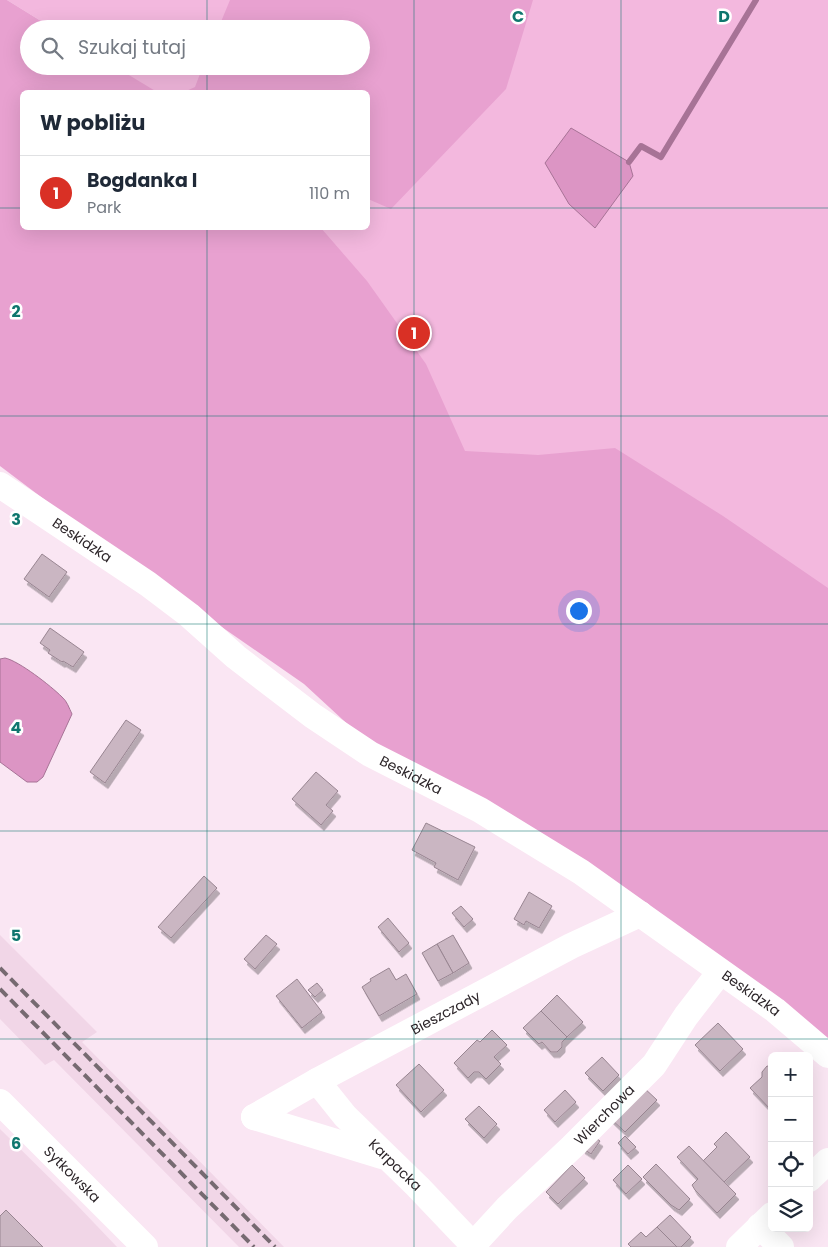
<!DOCTYPE html>
<html lang="pl">
<meta charset="utf-8">
<style>
body{margin:0;font-family:Poppins,sans-serif;background:#f6f6f7;color:#1f2937}
.controls{position:absolute;right:15px;bottom:15px;display:grid;overflow:hidden;border-radius:8px;box-shadow:0 5px 20px #0002}
.controls button{width:45px;height:45px;display:grid;place-items:center;padding:0;border:0;border-bottom:1px solid #e0e1e3;background:#fff;color:#1f2937;font:25px sans-serif}
.you{position:absolute;left:578px;top:610px;width:18px;height:18px;margin:-12px;border:4px solid #fff;border-radius:50%;background:#1a73e8;box-shadow:0 0 0 8px #1a73e833}
.badge{display:grid;place-items:center;width:32px;height:32px;border-radius:50%;background:#d93025;color:#fff;font-size:16px;font-weight:700}
.pin{position:absolute;translate:-50% -50%;border:2px solid #fff;box-shadow:0 1px 5px #0006}
.list{margin:0;padding:0;list-style:none}
h2{display:flex;justify-content:space-between;align-items:center;height:65px;margin:0;padding:0 20px;font-size:21px}
h2 small{font-size:16px;font-weight:400;color:#747a83}
.list li{display:grid;grid-template-columns:32px 1fr auto;gap:15px;align-items:center;box-sizing:border-box;height:75px;padding:0 20px;border-top:1px solid #e0e1e3}
.list b{display:block;font-size:19px;white-space:nowrap}
.list p{margin:0;font-size:16px;white-space:nowrap;color:#747a83}
.list em{font-size:16px;font-style:normal;color:#747a83}
.icon{flex:none;width:28px;height:28px;fill:none;stroke:currentColor;stroke-width:2;stroke-linecap:round;stroke-linejoin:round}
.map{position:relative;flex:none;width:828px;height:1247px;overflow:hidden}
.search{position:absolute;background:#fff;box-shadow:0 5px 20px #0002;left:20px;top:20px;width:350px;height:55px;display:flex;align-items:center;gap:12px;box-sizing:border-box;padding:0 18px;border-radius:28px;color:#747a83;font-size:19px}
.panel{position:absolute;background:#fff;box-shadow:0 5px 20px #0002;left:20px;top:90px;width:350px;height:140px;border-radius:8px}
.map>svg:first-child{display:block}
.built{fill:#f1d6e7}
.green{fill:#f3b8de}
.forest{fill:#e8a1d0}
.water{fill:#dc95c4;stroke:#a77396}
.lines{fill:none;stroke-linecap:round;stroke-linejoin:round}
.stream{stroke:#a77396;stroke-width:6}
.building{fill:#cab6c2;stroke:#988591;filter:url(#shadow)}
.minor{stroke:#fff;stroke-width:26}
.rail{stroke:#766a71;stroke-width:4;stroke-dasharray:10 5;stroke-linecap:butt}
.grid{fill:none;stroke:#0f766e;stroke-width:1;stroke-opacity:0.55}
.labels{text-anchor:middle;dominant-baseline:central;stroke-width:5;stroke-linejoin:round;paint-order:stroke}
.street-label{font-size:14px;fill:#2c2529;stroke:#fff}
.grid-label{font-size:16px;text-anchor:middle;font-weight:bold;fill:#0f766e;stroke:#fff;stroke-width:5;stroke-linejoin:round;paint-order:stroke}
</style>
<div class="map">
<svg width="828" height="1247" viewBox="0 0 828 1247">
<defs>
<filter id="shadow"><feDropShadow dx="3" dy="5.5" stdDeviation="0" flood-color="#0004"/></filter>
</defs>
<rect width="100%" height="100%" fill="#fae6f3"/>
<g class="built">
<polygon points="0,935 97,1032 82,1042 284,1247 239,1247 54,1060 45,1065 0,1019"/>
<polygon points="0,1129 75,1203 117,1247 0,1247"/>
</g>
<polygon class="green" points="7,0 828,0 828,639 0,439 0,126 22,228 368,228 368,92 27,92 47,66 361,66 361,29 54,29"/>
<g class="forest">
<polygon points="0,0 7,0 54,29 29,29 29,66 114,66 157,92 22,92 22,228 321,228 367,281 426,364 465,451 538,455 615,448 723,516 828,588 828,1046 368,743 304,684 118,555 0,466"/>
<polygon points="230,0 533,0 506,89 391,209 368,199 368,92 184,92 195,87 203,66 361,66 361,29 218,29"/>
</g>
<g class="water">
<polygon points="571,128 629,162 633,176 595,228 569,204 545,163"/>
<path d="M 5,658 C 19,661 51,686 62,697 C 67,701 69,708 72,714 L 43,777 L 37,782 L 27,782 L 0,762 L 0,659 Z"/>
</g>
<g class="lines">
<polyline class="stream" points="629,162 641,146 661,157 756,0"/>
</g>
<g class="building">
<polygon points="42,554 67,572 49,597 24,579"/>
<polygon points="50,628 84,652 73,667 63,661 62,662 48,653 50,650 40,643"/>
<polygon points="126,720 141,730 105,783 90,772"/>
<polygon points="316,772 338,791 326,805 333,811 321,825 292,799"/>
<polygon points="426,823 475,847 458,880 434,867 436,863 412,850"/>
<polygon points="204,876 217,888 171,938 158,927"/>
<polygon points="529,892 552,906 539,928 526,921 524,925 514,919"/>
<polygon points="461,906 473,919 464,927 452,913"/>
<polygon points="388,918 409,943 399,952 378,927"/>
<polygon points="266,935 277,944 255,969 244,959"/>
<polygon points="453,935 469,963 453,973 437,944"/>
<polygon points="437,944 453,973 438,981 422,953"/>
<polygon points="389,968 396,980 406,974 417,994 379,1016 362,987 371,981 370,979"/>
<polygon points="297,979 322,1012 302,1028 276,996"/>
<polygon points="317,983 323,990 315,997 308,990"/>
<polygon points="557,995 583,1022 567,1037 541,1011"/>
<polygon points="541,1011 567,1037 562,1042 562,1047 557,1052 551,1052 542,1042 539,1044 523,1028"/>
<polygon points="718,1023 743,1049 720,1071 695,1045"/>
<polygon points="492,1030 507,1045 494,1057 501,1064 486,1079 479,1072 474,1072 468,1078 454,1063 477,1040 480,1042"/>
<polygon points="602,1057 619,1075 603,1091 585,1073"/>
<polygon points="419,1064 444,1090 421,1112 396,1085"/>
<polygon points="767,1066 772,1067 772,1111 750,1088 762,1077 762,1072"/>
<polygon points="642,1086 657,1100 625,1132 610,1118"/>
<polygon points="565,1090 576,1102 555,1122 544,1110"/>
<polygon points="479,1106 497,1124 484,1138 465,1119"/>
<polygon points="726,1132 750,1157 724,1182 703,1161 717,1147 714,1144"/>
<polygon points="591,1135 600,1141 591,1154 582,1148"/>
<polygon points="625,1136 636,1147 628,1154 618,1143"/>
<polygon points="689,1146 736,1194 717,1213 695,1190 692,1185 698,1179 677,1157"/>
<polygon points="656,1164 690,1199 679,1210 671,1205 643,1177"/>
<polygon points="572,1165 585,1178 558,1204 546,1192"/>
<polygon points="628,1165 642,1179 626,1194 613,1180"/>
<polygon points="6,1210 43,1247 0,1247 0,1216"/>
<polygon points="670,1215 691,1237 681,1247 677,1247 657,1227"/>
<polygon points="657,1227 677,1247 631,1247 628,1244 641,1232 646,1237"/>
</g>
<g class="lines">
<g class="minor">
<path id="s1" d="M 0,485 L 148,584 L 189,615 L 236,657 L 313,716 L 370,754 L 480,810 L 581,872 L 775,1010 L 828,1055"/>
<path id="s2" d="M 317,1081 L 345,1116 L 418,1187 L 475,1247"/>
<path id="s3" d="M 0,1102 L 145,1247"/>
<path id="s4" d="M 254,1117 L 317,1081 L 571,946 L 640,914"/>
<polyline points="254,1117 382,1156"/>
<polyline points="809,1179 828,1161"/>
<polyline points="760,1226 781,1247"/>
<path id="s5" d="M 473,1245 L 507,1208 L 572,1147 L 654,1065 L 686,1016 L 720,972"/>
<polyline points="739,1247 772,1215"/>
</g>
<g class="rail">
<polyline points="0,968 275,1247"/>
<polyline points="0,989 254,1247"/>
</g>
</g>
<path class="grid" d="M 207,0 L 207,29M 414,0 L 414,1247M 621,0 L 621,1247M 207,66 L 207,92M 0,208 L 22,208M 368,208 L 828,208M 207,228 L 207,1247M 0,416 L 828,416M 0,624 L 828,624M 0,831 L 828,831M 0,1039 L 828,1039"/>
<g class="labels">
<g class="street-label">
<text stroke="none"><textPath href="#s1" startOffset="99">Beskidzka</textPath></text>
<text stroke="none"><textPath href="#s1" startOffset="504">Beskidzka</textPath></text>
<text stroke="none"><textPath href="#s1" startOffset="909">Beskidzka</textPath></text>
<text stroke="none"><textPath href="#s4" startOffset="218">Bieszczady</textPath></text>
<text stroke="none"><textPath href="#s5" startOffset="185">Wierchowa</textPath></text>
<text stroke="none"><textPath href="#s2" startOffset="115">Karpacka</textPath></text>
<text stroke="none"><textPath href="#s3" startOffset="102">Sytkowska</textPath></text>
</g>
</g>
<g class="grid-label">
<text x="518" y="22">C</text>
<text x="724" y="22">D</text>
<text x="16" y="317">2</text>
<text x="16" y="525">3</text>
<text x="16" y="733">4</text>
<text x="16" y="941">5</text>
<text x="16" y="1149">6</text>
</g>
</svg>
<div class="controls">
<button>+</button>
<button>−</button>
<button><svg class="icon" aria-label="locate" viewBox="0 0 24 24"><circle cx="12" cy="12" r="6"/><path d="M12 2v4M12 18v4M2 12h4M18 12h4"/></svg></button>
<button><svg class="icon" aria-label="layers" viewBox="0 0 24 24"><path d="M12 4l9 5-9 5-9-5zM3 14l9 5 9-5"/></svg></button>
</div>
<div class="you"></div>
<div class="pin badge" style="left:414px;top:333px">1</div>
<div class="search"><svg class="icon" aria-label="search" viewBox="0 0 24 24"><circle cx="10" cy="10" r="6"/><path d="M15 15l6 6"/></svg>Szukaj tutaj</div>
<section class="panel">
<h2>W pobliżu<small></small></h2>
<ul class="list">
<li><span class="badge">1</span><div><b>Bogdanka I</b><p>Park</p></div><em>110 m</em></li>
</ul>
</section>
</div>
